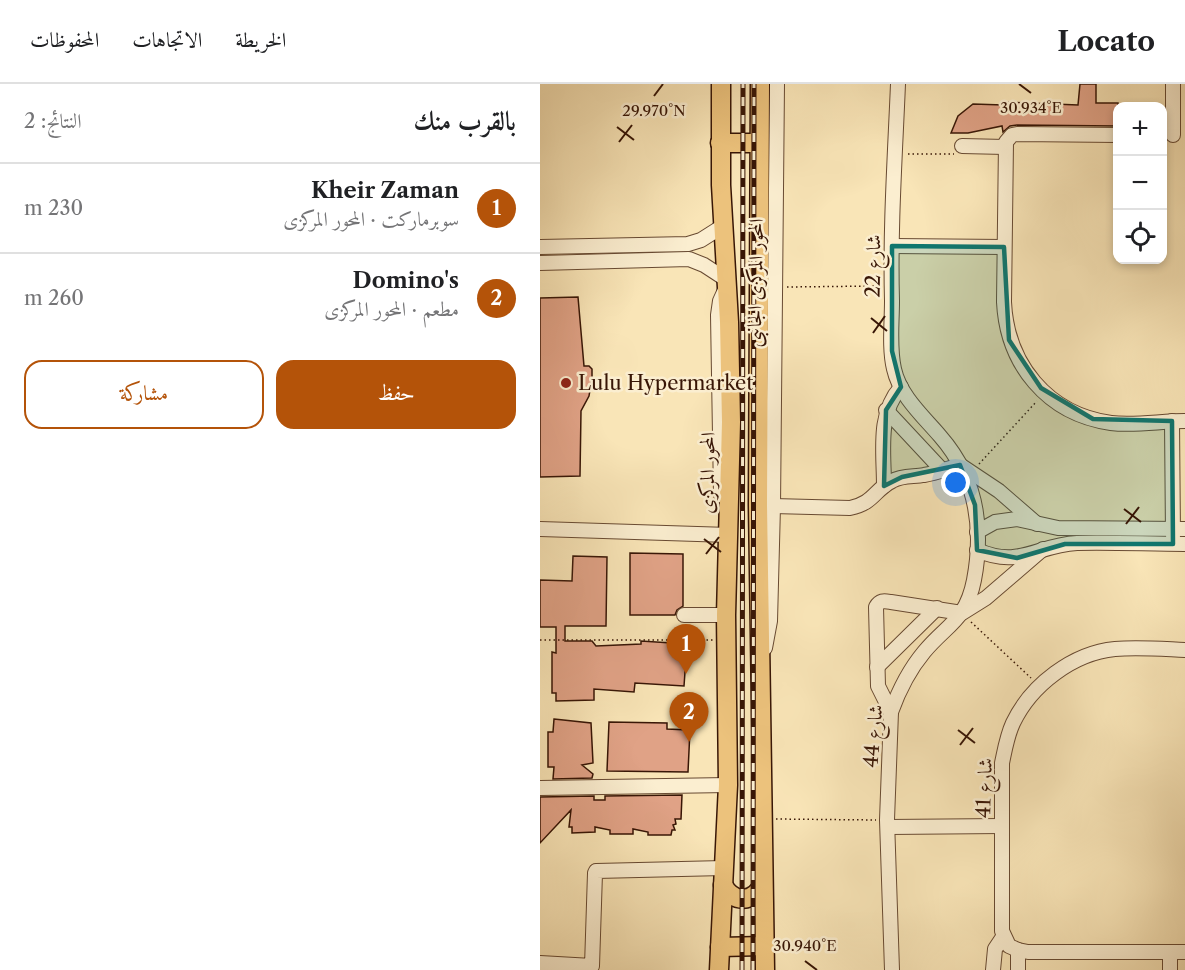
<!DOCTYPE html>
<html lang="ar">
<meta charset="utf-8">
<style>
body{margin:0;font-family:"Libre Caslon Text",Amiri,serif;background:#f2f2f2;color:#202124;direction:rtl}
.controls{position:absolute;right:18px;top:18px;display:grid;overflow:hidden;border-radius:12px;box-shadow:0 3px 9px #0003}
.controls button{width:54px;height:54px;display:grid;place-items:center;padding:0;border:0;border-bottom:2px solid #e0e0e0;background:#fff;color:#202124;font:30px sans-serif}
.you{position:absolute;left:416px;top:399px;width:21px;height:21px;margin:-15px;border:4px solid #fff;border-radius:50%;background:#1a73e8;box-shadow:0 0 0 9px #1a73e833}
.badge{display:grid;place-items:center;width:39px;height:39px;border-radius:50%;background:#b45309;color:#fff;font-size:20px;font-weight:700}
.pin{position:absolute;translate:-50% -50px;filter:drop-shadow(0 2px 3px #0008)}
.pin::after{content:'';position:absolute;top:32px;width:21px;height:18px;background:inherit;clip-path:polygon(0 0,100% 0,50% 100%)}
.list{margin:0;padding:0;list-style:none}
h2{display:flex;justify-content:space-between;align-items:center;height:78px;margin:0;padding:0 24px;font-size:26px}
h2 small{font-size:20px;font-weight:400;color:#757577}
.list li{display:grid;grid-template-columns:39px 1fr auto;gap:18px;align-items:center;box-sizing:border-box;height:90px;padding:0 24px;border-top:2px solid #e0e0e0}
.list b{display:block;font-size:22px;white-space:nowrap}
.list p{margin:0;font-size:20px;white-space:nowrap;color:#757577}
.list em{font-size:20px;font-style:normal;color:#757577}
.actions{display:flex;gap:12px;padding:18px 24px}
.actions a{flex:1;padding:14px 0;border:2px solid #b45309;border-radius:18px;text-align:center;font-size:21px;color:#b45309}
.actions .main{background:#b45309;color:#fff}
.icon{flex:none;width:33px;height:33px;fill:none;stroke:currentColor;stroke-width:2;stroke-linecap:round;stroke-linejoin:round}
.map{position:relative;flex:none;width:645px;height:886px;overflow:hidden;direction:ltr}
header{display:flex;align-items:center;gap:36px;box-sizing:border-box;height:84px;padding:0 30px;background:#fff;border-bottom:2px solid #e0e0e0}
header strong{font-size:28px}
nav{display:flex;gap:33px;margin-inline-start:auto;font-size:21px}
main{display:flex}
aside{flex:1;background:#fff}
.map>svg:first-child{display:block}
.building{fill:#e0a286;stroke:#381606;stroke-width:1.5}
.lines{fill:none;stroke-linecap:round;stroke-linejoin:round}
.minor-casing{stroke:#684a32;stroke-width:16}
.major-casing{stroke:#381606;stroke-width:21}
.path{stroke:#381606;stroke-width:1.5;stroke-dasharray:1.5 3;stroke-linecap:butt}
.minor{stroke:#fbeed0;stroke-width:14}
.major{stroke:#ecc27c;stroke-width:18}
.rail-casing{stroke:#381606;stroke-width:5}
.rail{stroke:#fbeed0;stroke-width:3;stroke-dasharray:9;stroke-linecap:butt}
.marked{fill:#0f766e;fill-opacity:0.2;stroke:#0f766e;stroke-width:4.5;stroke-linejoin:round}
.ticks{fill:none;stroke:#381606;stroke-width:2}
.poi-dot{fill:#8f2418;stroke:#fbeed0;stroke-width:2}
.labels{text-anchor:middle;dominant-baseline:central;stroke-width:5;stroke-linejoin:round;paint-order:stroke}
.street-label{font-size:20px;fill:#381606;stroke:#fbeed0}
.poi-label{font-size:20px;fill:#381606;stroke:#fbeed0;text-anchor:start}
.ticks-label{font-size:15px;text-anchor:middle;fill:#381606;stroke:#fbeed0;stroke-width:5;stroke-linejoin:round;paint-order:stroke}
</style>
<header>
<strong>Locato</strong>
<nav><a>الخريطة</a><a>الاتجاهات</a><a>المحفوظات</a></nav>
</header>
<main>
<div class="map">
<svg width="645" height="886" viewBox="0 0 645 886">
<rect width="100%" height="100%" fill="#f9e5b7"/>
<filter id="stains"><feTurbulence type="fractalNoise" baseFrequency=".00333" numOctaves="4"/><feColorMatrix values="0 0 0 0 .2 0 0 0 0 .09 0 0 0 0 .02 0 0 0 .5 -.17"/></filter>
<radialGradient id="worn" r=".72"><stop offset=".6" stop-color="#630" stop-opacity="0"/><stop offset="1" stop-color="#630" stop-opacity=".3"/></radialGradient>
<g class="building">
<polygon points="540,0 556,0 556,19 578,19 578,42 477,41 470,42 463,48 462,42 428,49 411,49 418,32 433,20 463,21 463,18 538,21"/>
<polygon points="38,213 44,282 49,282 52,285 52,294 49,312 41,327 40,392 0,393 0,214"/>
<polygon points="90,469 143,470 143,522 137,526 135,531 90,531"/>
<polygon points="33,472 67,473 66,542 25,542 25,557 52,557 56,562 101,560 101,557 147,560 144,602 95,599 94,608 54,605 54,616 16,617 16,609 12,609 12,568 16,569 16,543 0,543 0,496 32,497"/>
<polygon points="14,635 51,639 53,679 42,681 53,690 52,694 13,695 14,683 8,683 8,648 13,648"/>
<polygon points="69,638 127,639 127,645 150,646 148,688 67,687"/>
<polygon points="142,711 141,735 135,735 136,740 133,741 135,746 132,746 131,751 108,751 108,748 93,745 93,750 70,750 70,746 55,743 55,748 32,749 32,743 29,743 31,726 0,759 0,713 54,712 54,716 65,716 65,712"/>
</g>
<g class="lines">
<defs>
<g id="minor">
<path d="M 578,51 L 477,50 L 472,51 L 466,58 L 464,218 C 467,280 507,330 571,339 C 595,342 621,337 645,337"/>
<polyline points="633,51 633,0"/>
<polyline points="422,62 465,63"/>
<polyline points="352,162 464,163"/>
<polyline points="0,163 148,160 161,156 183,142"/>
<polyline points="0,179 149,175 164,181 187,196"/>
<polyline points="346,326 402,386"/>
<polyline points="632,337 633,452"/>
<path d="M 344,402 C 344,368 337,330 361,303"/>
<polyline points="181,411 178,231 180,217 185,206"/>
<path d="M 233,422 L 310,424 C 334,419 334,406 352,397 C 362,391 374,393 384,391 C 397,389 409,384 420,381 L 459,407 L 497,440"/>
<polyline points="0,445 189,451"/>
<polyline points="437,448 455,438 477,435 518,444 645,445"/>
<path d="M 437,466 C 480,485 496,461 537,459 C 573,458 609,460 645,460"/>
<polyline points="144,531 186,531"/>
<polyline points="225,564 230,537 233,422 237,0"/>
<path d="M 645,566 C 622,565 598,563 575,565 C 533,569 491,601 473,639 C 467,652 465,665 462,679 L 462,847 L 469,862 L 478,866 L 488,868 L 645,868"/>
<polyline points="337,583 397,524"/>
<path d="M 351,628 L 338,602 L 336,523 C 340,516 344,517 351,518 L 422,529 L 446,514 L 503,465"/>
<polyline points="0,704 188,701"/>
<polyline points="348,743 462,742"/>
<polyline points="0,879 52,882 55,789 56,787 184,784"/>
<path d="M 352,886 L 347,736 L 351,628 C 359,606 369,586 384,568 C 407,540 426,537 434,496 C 444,443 436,393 400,352 C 383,332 360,312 354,285 C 349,264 352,239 352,217 C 350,145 355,72 358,0"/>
<polyline points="453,886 455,865 463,853"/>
<polyline points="478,886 478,866"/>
<polyline points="630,886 630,868"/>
</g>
<g id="major">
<polyline points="220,0 218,421 225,886"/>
<polyline points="180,59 219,59"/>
<path d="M 183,801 C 193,820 214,819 223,800"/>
<polyline points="180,863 224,862"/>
<polyline points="179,886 188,701 186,531 191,338 189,238 181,101 181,0"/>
</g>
</defs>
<use href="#minor" class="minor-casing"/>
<use href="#major" class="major-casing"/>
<g class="path">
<polyline points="368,70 414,70"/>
<polyline points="247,203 338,202"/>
<polyline points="439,380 497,317"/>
<polyline points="431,538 491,594"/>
<polyline points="0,556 173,556"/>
<polyline points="236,735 336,736"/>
</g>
<use href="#minor" class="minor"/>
<use href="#major" class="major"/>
<defs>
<g id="rail">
<polyline points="202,886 203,0"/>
<polyline points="213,886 214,0"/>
</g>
</defs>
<use href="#rail" class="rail-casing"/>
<use href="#rail" class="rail"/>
</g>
<path class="marked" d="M 352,162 L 464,163 L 469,256 L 501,304 L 553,335 L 632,337 L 633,460 L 525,460 L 477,474 L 437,466 L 435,421 L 420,381 L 362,393 L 344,402 L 346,326 L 361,303 L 352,267 Z"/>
<path class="ticks" d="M 479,0 L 491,9M 114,12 L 123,0M 77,43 L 94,56M 79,58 L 92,41M 331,234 L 347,247M 333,249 L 345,232M 584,425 L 601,438M 586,440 L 599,423M 164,455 L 181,468M 166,470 L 179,453M 418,646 L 435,659M 420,661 L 433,644M 265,877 L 277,886"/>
<circle class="poi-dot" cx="26" cy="299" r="6"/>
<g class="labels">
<g class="street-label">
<text transform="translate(333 182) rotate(-89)">شارع 22</text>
<text transform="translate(215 199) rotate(-89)">المحور المركزى الجانبى</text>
<text transform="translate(167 389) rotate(-89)">المحور المركزى</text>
<text transform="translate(333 652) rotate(-85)">شارع 44</text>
<text transform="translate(444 704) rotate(-88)">شارع 41</text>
</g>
<g class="poi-label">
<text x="38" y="299">Lulu Hypermarket</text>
</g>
</g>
<g class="ticks-label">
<text x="491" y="29">30.934°E</text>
<text x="114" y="32">29.970°N</text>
<text x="265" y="867">30.940°E</text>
</g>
<rect width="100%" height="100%" filter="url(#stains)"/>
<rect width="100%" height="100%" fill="url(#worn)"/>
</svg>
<div class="controls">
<button>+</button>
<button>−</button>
<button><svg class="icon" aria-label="locate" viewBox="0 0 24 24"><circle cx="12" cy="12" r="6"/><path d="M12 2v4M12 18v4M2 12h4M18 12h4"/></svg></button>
</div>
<div class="you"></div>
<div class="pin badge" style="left:146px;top:590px">1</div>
<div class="pin badge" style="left:149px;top:658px">2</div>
</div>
<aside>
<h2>بالقرب منك<small>النتائج: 2</small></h2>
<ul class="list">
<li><span class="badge">1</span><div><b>Kheir Zaman</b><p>سوبرماركت · المحور المركزى</p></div><em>230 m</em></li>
<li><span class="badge">2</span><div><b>Domino's</b><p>مطعم · المحور المركزى</p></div><em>260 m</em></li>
</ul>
<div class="actions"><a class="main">حفظ</a><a>مشاركة</a></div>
</aside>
</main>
